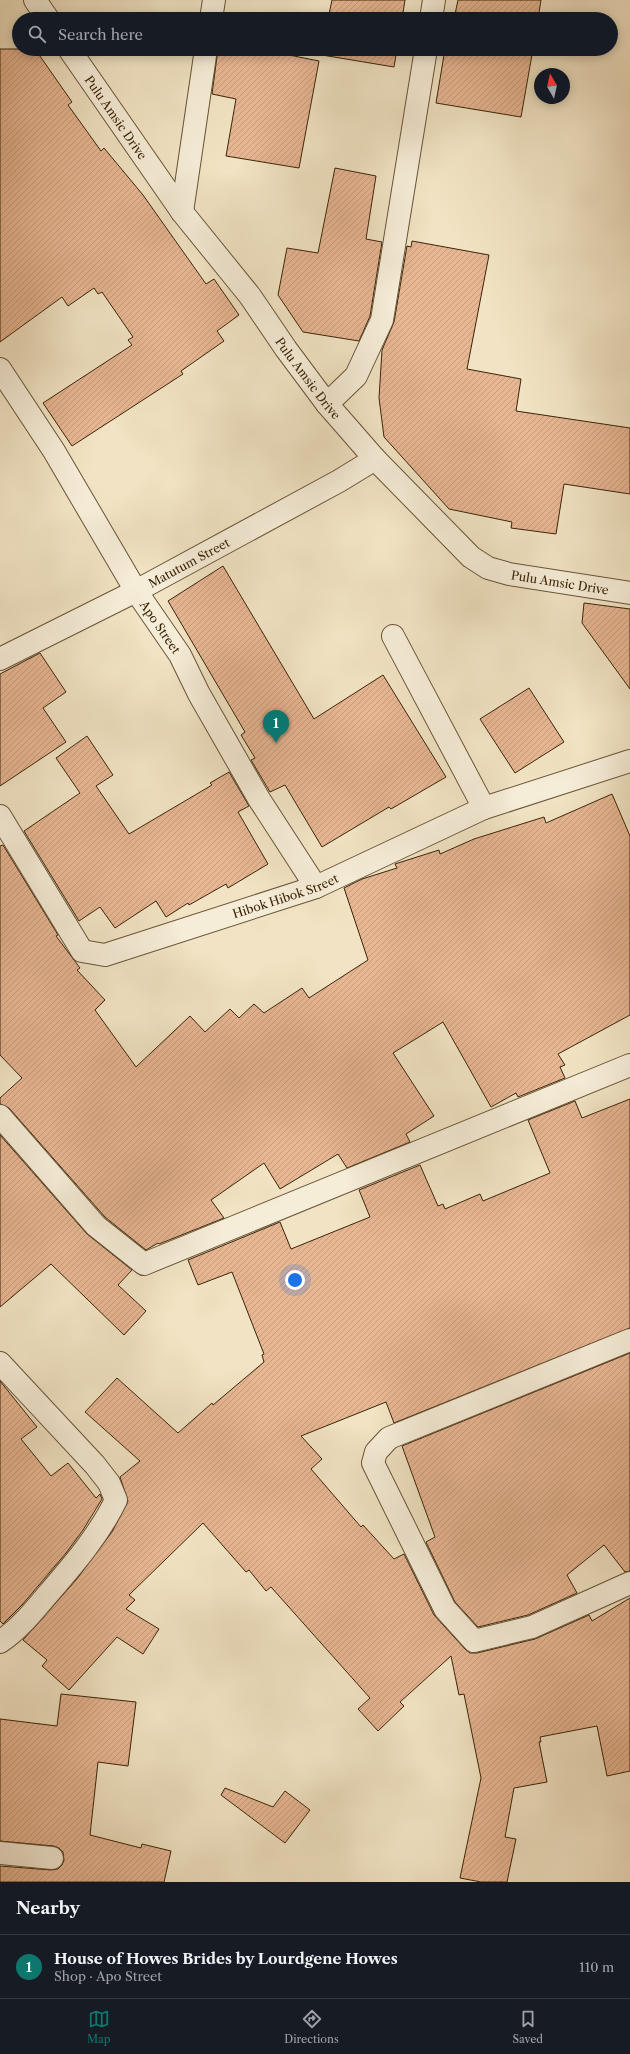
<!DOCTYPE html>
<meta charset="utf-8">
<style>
body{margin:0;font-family:"Libre Caslon Text",serif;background:#242831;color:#f1f3f6}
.compass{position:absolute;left:534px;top:68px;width:36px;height:36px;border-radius:50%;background:#171b24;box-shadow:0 2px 10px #0003;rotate:351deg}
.you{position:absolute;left:295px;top:1280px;width:14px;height:14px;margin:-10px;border:3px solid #fff;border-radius:50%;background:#1a73e8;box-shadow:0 0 0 6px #1a73e833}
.badge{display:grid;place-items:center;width:26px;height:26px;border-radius:50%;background:#0f766e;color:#fff;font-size:13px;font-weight:700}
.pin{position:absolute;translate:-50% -33px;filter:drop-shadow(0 1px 2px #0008)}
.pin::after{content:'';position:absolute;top:21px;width:14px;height:12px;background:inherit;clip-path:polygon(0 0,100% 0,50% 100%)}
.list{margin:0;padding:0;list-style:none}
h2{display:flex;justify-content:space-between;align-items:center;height:52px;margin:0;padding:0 16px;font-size:17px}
h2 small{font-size:13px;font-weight:400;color:#9ea1a6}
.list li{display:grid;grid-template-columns:26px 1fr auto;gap:12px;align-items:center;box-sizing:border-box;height:64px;padding:0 16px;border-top:1px solid #363941}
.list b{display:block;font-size:15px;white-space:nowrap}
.list p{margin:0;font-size:13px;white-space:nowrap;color:#9ea1a6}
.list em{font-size:13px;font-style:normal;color:#9ea1a6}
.icon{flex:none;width:22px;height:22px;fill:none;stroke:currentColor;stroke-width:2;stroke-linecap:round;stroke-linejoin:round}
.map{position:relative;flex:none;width:630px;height:1882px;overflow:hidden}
.search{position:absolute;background:#171b24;box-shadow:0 2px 10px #0003;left:12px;right:12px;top:12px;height:44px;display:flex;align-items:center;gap:10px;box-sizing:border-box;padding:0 14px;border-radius:22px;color:#9ea1a6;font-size:15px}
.sheet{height:116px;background:#171b24}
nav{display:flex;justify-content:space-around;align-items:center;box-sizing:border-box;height:56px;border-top:1px solid #363941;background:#171b24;font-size:11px;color:#9ea1a6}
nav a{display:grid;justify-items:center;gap:2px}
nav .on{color:#0f766e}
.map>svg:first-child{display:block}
.building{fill:url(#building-hatch);stroke:#3b2509}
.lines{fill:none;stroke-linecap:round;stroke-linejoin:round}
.street-casing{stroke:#685438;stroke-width:24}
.street{stroke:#f6edd8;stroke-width:22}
.labels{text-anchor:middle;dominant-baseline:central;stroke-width:3;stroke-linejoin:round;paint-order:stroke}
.street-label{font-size:12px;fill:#3b2509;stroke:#f6edd8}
</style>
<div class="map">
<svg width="630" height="1882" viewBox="0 0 630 1882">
<defs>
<pattern id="building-hatch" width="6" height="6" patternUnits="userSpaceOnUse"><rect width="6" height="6" fill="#e7b693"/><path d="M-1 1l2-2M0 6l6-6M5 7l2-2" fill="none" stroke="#c79c7d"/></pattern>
</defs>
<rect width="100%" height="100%" fill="#f1e3c3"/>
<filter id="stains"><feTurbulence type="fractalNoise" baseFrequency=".005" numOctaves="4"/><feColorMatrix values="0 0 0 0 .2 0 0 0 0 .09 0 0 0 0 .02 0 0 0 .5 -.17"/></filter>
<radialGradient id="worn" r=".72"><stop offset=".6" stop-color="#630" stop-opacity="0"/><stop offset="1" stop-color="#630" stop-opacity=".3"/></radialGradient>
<g class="building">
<polygon points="332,0 405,0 402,19 328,19"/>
<polygon points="458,0 541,0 538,19 454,19"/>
<polygon points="0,49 35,49 72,102 68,105 101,151 104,148 143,195 206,284 214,279 239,315 217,331 224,341 181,371 183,374 72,446 43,403 132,345 128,340 133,337 102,292 98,294 94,288 68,306 62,297 0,342"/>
<polygon points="218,49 259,49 319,61 299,168 226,156 236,99 212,94"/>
<polygon points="323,49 397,49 394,67 322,55"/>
<polygon points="445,49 533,49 521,117 436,103"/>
<polygon points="335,168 376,176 366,239 382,242 370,316 359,341 303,332 278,295 287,248 318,253"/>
<polygon points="412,241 489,255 467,369 521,379 516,411 630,428 630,494 564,484 556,534 511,528 512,522 449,509 384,437 379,398 382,350 394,322 407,246 411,247"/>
<polygon points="223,566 314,719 383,675 446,777 391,809 389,807 322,847 285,785 270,792 251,760 255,758 241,735 245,732 168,601"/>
<polygon points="584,603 630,609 630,689 582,623"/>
<polygon points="40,653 66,692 43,708 66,742 0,786 0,674"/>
<polygon points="529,688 564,742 515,773 480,719"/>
<polygon points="87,736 113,775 96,786 129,834 212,785 210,783 229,772 249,806 238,812 268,864 228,888 226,884 189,905 188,903 166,917 156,901 115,928 100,907 79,921 24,831 80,793 56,758"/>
<polygon points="612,794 630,836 630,1015 558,1054 565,1065 560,1067 565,1078 518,1097 516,1093 491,1107 443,1022 393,1053 434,1116 406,1134 410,1142 347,1168 338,1154 280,1189 264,1163 211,1200 224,1218 159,1244 158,1243 146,1250 105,1217 9,1108 0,1104 0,1098 22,1078 0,1055 0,846 3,845 58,935 56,936 80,968 77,970 105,1000 95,1010 136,1067 190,1016 205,1032 230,1009 239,1018 254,1004 264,1013 302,988 309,998 368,960 344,888 362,879 397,868 395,864 439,850 440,854 474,839 544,817 546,823"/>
<polygon points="630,1099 630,1328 394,1423 386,1402 301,1436 322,1459 311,1469 361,1527 363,1525 394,1559 404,1554 434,1615 465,1649 470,1653 477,1653 535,1639 589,1615 592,1621 630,1598 630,1771 607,1776 597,1726 540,1737 541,1742 539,1742 547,1782 514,1788 505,1837 516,1839 507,1882 481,1882 460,1878 481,1778 464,1694 459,1695 451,1656 400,1702 404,1706 378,1731 358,1709 370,1698 271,1587 266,1591 249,1570 246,1572 203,1523 129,1595 135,1600 126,1609 159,1629 143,1654 117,1637 69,1690 42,1666 47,1660 23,1640 76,1580 112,1532 128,1501 120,1477 140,1461 85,1412 117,1378 178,1433 212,1403 213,1405 264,1362 262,1355 264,1354 232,1272 198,1285 188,1260 280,1222 291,1249 370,1217 359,1190 420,1165 438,1206 443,1204 445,1209 480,1194 483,1201 550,1173 528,1120 575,1101 582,1118"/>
<polygon points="0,1135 87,1234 132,1270 118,1285 146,1311 124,1335 51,1264 0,1307"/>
<polygon points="630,1353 630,1571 625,1572 604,1545 567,1575 577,1593 528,1615 478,1627 455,1602 426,1542 435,1537 402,1446"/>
<polygon points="0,1381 37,1427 21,1439 51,1476 68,1463 96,1498 100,1494 102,1499 83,1530 66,1553 22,1605 3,1624 0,1621"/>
<polygon points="61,1694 136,1702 128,1766 98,1762 90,1835 141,1848 142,1844 171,1851 164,1882 0,1882 0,1866 51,1870 58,1869 62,1865 64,1860 63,1852 59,1848 54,1846 0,1841 0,1719 57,1726"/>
<polygon points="225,1788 273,1807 285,1791 310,1810 285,1843 221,1795"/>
</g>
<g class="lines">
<defs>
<g id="street">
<polyline points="35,0 48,19"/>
<polyline points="211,19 214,0"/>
<polyline points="431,19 434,0"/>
<path id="s1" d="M 69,49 L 182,212 L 250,296 L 286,349 L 327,404 L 375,459 L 471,557 L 488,568 L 509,574 L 630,593"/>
<polyline points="182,212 206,49"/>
<path id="s2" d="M 0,369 L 54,451 L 136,591 L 180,655 L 199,694 L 259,799 L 316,887"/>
<polyline points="327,404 356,376 382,320 426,49"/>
<polyline points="393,636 484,808"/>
<path id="s3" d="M 0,659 L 136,591 L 339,481 L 375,459"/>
<path id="s4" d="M 0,816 L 82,951 L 105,955 L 316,887 L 484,808 L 630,761"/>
<polyline points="0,1116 96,1226 144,1264 630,1065"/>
<polyline points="630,1340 389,1438 376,1452 373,1463 445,1609 474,1641 532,1627 630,1583"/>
<path d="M 0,1363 L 95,1465 L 109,1483 L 116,1500 C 99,1535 73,1565 48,1594 C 33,1612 19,1629 0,1642"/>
<polyline points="0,1853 52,1858"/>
</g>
</defs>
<use href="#street" class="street-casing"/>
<use href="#street" class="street"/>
</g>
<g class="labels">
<g class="street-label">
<text stroke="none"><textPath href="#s1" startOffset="83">Pulu Amsic Drive</textPath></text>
<text stroke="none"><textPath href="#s1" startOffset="407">Pulu Amsic Drive</textPath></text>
<text stroke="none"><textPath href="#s3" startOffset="212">Matutum Street</textPath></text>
<text stroke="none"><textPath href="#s1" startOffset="743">Pulu Amsic Drive</textPath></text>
<text stroke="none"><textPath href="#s2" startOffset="304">Apo Street</textPath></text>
<text stroke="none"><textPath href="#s4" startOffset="371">Hibok Hibok Street</textPath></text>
</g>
</g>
<rect width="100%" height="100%" filter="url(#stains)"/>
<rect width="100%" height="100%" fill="url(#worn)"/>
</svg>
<svg class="compass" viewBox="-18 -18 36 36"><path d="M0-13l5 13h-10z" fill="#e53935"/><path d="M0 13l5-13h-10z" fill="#9ea1a6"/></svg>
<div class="you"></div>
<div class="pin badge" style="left:276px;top:743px">1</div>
<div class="search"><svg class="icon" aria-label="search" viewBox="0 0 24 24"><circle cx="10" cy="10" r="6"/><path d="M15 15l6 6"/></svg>Search here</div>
</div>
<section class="sheet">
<h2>Nearby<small></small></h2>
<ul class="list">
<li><span class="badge">1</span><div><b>House of Howes Brides by Lourdgene Howes</b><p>Shop · Apo Street</p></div><em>110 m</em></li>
</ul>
</section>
<nav>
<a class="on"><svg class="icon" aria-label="map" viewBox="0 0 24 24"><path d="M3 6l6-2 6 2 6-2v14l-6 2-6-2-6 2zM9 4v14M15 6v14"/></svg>Map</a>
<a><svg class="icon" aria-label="directions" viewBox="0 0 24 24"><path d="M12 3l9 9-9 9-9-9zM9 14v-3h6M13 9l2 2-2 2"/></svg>Directions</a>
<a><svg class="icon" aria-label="saved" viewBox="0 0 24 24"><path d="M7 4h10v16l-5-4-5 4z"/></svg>Saved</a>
</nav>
